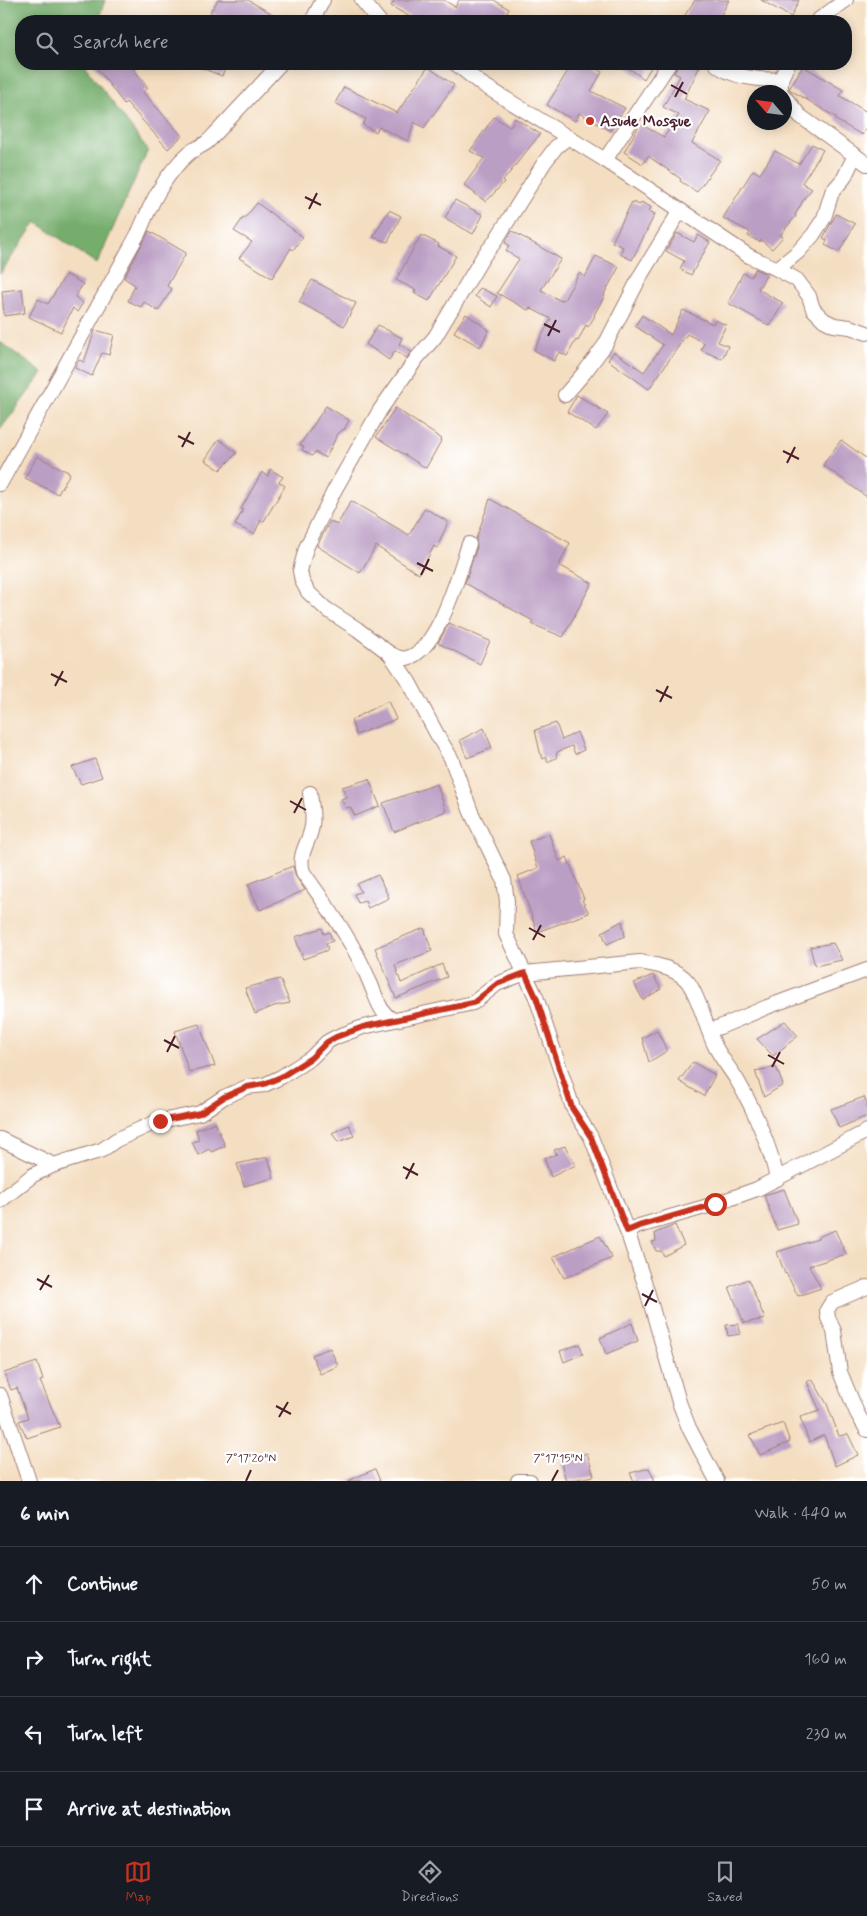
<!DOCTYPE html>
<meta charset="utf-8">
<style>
body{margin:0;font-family:Mynerve,sans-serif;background:#242831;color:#f1f3f6}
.compass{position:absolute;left:747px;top:85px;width:45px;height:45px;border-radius:50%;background:#171b24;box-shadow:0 2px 12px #0003;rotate:298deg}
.stop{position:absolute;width:15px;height:15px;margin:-11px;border:4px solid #c8321e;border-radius:50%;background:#fff}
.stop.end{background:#c8321e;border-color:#fff;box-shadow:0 1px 5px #0008}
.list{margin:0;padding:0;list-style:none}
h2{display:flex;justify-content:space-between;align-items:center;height:65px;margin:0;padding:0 20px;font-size:21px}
h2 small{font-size:16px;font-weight:400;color:#9ea1a6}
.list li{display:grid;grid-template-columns:32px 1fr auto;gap:15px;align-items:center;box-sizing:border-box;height:75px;padding:0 20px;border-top:1px solid #363941}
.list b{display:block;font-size:19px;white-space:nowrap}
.list em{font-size:16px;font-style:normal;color:#9ea1a6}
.icon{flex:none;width:28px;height:28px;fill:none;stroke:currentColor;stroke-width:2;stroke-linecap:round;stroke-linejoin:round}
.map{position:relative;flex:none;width:867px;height:1481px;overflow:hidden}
.search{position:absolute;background:#171b24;box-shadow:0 2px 12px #0003;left:15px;right:15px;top:15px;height:55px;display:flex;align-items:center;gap:12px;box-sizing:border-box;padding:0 18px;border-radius:20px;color:#9ea1a6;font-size:19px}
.sheet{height:365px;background:#171b24}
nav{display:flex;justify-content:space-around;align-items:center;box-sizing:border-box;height:70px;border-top:1px solid #363941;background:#171b24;font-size:14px;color:#9ea1a6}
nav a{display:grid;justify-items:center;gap:2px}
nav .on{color:#c8321e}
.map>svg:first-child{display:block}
.forest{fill:#75ad6c;stroke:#60664c}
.building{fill:#bb9ec4}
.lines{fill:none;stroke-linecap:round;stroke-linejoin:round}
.minor-casing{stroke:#9f7e76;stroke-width:16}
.minor{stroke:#fff;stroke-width:14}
.route{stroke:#c8321e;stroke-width:6}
.ticks{fill:none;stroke:#4a1f2b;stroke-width:2}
.poi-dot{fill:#c8321e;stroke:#fff;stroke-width:2}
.labels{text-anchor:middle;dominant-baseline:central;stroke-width:4.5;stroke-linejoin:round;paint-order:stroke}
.poi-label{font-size:16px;font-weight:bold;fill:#4a1f2b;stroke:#fff;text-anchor:start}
.ticks-label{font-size:12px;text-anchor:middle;fill:#4a1f2b;stroke:#fff;stroke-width:4.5;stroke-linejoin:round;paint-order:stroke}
</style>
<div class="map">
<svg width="867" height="1481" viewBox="0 0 867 1481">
<rect width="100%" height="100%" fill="#fff"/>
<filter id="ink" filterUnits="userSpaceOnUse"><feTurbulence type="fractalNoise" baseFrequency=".02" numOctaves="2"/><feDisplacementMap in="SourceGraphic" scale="10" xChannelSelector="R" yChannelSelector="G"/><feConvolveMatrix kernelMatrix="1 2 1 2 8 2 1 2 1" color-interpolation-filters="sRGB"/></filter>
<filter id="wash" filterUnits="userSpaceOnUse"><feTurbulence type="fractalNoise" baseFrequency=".0096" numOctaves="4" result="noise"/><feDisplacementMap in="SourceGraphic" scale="20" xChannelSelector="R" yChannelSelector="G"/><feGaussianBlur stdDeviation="1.12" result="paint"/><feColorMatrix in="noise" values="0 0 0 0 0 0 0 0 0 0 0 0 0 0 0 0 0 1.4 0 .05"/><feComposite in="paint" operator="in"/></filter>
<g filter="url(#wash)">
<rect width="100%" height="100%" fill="#f4dec1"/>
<g class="forest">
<polygon points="0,0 105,0 98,21 21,21 21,64 85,64 85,66 148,150 97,264 36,222 0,274"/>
<polygon points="0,342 43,373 0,430"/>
</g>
<g id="blocks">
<g class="building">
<polygon points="218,0 248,0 284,21 226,21 210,12"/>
<polygon points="395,0 444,0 455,7 459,0 494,0 509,9 502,21 417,21 391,6"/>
<polygon points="695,0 729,0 718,21 689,21 683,18"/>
<polygon points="761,0 799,0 791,17"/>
<polygon points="94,64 130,64 148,88 143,92 182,136 168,149 126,102 124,104"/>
<polygon points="191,64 227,64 222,76"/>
<polygon points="572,64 588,64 602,72 591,91 625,108 610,131 579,113 575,121 547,105"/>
<polygon points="623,64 653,64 644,79"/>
<polygon points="678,64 695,64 700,66 684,99 710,111 692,143 720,160 697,192 680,181 681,179 648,156 643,164 624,152 640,124 664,137 679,115 663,107 680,76 674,73"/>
<polygon points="803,66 843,90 840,96 867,112 867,126 862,135 836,120 837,118 789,89"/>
<polygon points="428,67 454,85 424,128 414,122 408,141 379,127 376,132 363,125 366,119 335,103 344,87 397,113"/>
<polygon points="494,117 510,127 515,118 540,134 503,181 504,182 486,202 464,185 484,158 470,151"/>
<polygon points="812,144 823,150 802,183 812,189 805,197 795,215 796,216 780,235 783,237 772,249 761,240 760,242 748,236 750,232 723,218 753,170 760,174 775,151 799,164"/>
<polygon points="455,200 483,215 473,234 445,218"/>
<polygon points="632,202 640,205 641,202 651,207 649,211 655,214 632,260 620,254 623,247 612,242"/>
<polygon points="257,203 303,237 293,250 291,248 272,278 239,258 252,242 234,231 243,218 244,219"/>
<polygon points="389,210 401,216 388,242 373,237"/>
<polygon points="836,214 855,224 839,252 825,245 827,240 823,238"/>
<polygon points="149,231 186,253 167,286 172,289 158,311 144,302 141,307 128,301 135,285 124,278"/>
<polygon points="512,231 561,259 541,290 561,301 562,299 564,300 579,273 585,277 596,256 619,267 604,294 605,295 594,315 595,316 588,327 586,325 578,341 576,340 567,356 559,352 554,361 534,350 551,319 530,308 528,310 497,293 519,259 506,251 509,245 505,243"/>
<polygon points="677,233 694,242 698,235 710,242 691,275 680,269 684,261 666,251"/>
<polygon points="421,235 439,244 438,246 456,256 429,301 414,293 416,290 396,280"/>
<polygon points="755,269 767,274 758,289 783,303 770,326 728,303 743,273 751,277"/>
<polygon points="66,274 83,284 75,297 83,303 77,312 73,308 61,332 29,317 38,299 48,304"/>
<polygon points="312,280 356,303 344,326 299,302"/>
<polygon points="480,288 497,296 491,307 475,296"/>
<polygon points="22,289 25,313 4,316 2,291"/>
<polygon points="683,310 713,324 715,320 726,325 718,342 728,346 722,359 701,350 704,343 687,334 649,389 608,360 614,352 644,372 663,345 635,326 642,315 671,335"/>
<polygon points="466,314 489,330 480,347 454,332"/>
<polygon points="378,325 402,338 399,344 411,351 407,358 395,351 389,360 366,344"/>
<polygon points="95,330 114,335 109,355 102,353 92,376 75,368 79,360 84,362"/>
<polygon points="577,395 608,414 596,430 567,412"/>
<polygon points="326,406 349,420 344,430 342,430 337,435 326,458 315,452 312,456 302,450 304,447 300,445"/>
<polygon points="395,408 442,439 426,468 376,437"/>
<polygon points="219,439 237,453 220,470 205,460"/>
<polygon points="841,440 867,459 867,497 823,465"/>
<polygon points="37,456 70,473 58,494 25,478"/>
<polygon points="270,469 283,477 279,482 285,486 264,521 261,520 254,534 235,525 243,510 241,509 262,472 268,476"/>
<polygon points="490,499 570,543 559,565 592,583 563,637 532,624 533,621 465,583 477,547 476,539"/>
<polygon points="351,501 409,535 425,508 448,522 437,548 434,546 419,574 376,546 360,573 317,546 330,521 337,525"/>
<polygon points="449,623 490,641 480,664 438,643"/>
<polygon points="388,701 396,719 356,735 351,720"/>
<polygon points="556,723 562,740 577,732 584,750 575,754 572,746 557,752 556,758 547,762 547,757 543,759 540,752 535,730"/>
<polygon points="484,728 492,748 467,758 460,740"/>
<polygon points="95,759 102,777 81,784 72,767"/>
<polygon points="369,779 380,806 355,816 350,807 346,808 341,799 347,797 342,787"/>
<polygon points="437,784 446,811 394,832 383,803"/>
<polygon points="549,834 559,861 567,857 584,899 582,900 589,913 537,932 518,876 538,868 529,841"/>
<polygon points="293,866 296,877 305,890 260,910 248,884"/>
<polygon points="378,875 389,898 368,908 365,901 358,903 354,894 361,892 357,884"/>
<polygon points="622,921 625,936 607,944 602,932"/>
<polygon points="322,928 324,934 329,932 333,941 326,943 328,950 303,959 295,937"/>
<polygon points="424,928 432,951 395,965 401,983 442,964 447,977 396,998 375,948"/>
<polygon points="833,943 842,960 815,966 810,947"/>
<polygon points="653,975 661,989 643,1000 634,983"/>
<polygon points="280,979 290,1003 274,1006 255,1014 245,988"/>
<polygon points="785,1021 798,1036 773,1056 757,1039"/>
<polygon points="199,1024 215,1066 189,1072 175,1031"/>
<polygon points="657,1030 667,1051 649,1062 642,1038"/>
<polygon points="693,1062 715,1075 704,1096 679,1081"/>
<polygon points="776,1067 783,1085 764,1097 755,1071"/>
<polygon points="864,1097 867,1104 867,1116 839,1128 831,1109"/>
<polygon points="215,1122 225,1146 211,1152 209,1149 198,1155 192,1142 199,1140 196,1130"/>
<polygon points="349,1125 354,1136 338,1142 332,1133"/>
<polygon points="565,1146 576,1165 551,1177 544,1158 557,1154 554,1150"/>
<polygon points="268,1157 274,1178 244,1186 237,1164"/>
<polygon points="784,1189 798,1224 777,1230 764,1195"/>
<polygon points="675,1225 684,1245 664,1256 661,1251 656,1251 652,1242 656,1241 655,1233"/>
<polygon points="835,1230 846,1254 809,1266 821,1288 798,1296 786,1273 785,1274 777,1252 818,1239 818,1237"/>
<polygon points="600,1236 612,1258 564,1278 553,1257"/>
<polygon points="748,1279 765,1319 744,1323 729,1287"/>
<polygon points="632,1323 638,1341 606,1354 600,1338"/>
<polygon points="738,1324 741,1334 728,1336 726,1325"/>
<polygon points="580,1344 583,1354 564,1362 560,1351"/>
<polygon points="330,1348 338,1366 320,1374 312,1355"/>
<polygon points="37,1362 43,1380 40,1381 60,1427 27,1438 19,1421 28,1418 17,1388 11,1390 4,1373"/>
<polygon points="812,1379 827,1404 839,1436 848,1434 858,1455 835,1466 824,1435 809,1442 800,1417 820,1411 807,1382"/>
<polygon points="783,1423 790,1442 760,1455 750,1435"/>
<polygon points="587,1453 594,1476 566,1481 561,1463"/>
<polygon points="649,1468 655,1481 634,1481 630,1473"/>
<polygon points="375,1469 380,1481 348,1481"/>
</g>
</g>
</g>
<g filter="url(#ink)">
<use href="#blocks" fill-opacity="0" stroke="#9f7e76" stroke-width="1"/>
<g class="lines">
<defs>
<g id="minor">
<polyline points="362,0 379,21"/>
<polyline points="312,21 323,0"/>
<polyline points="817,21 846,0"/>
<polyline points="456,64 480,83 605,160 749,256 777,269 797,280 809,296 813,309 824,320 834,325 850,327 867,333"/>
<path d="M 716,64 C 730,77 762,81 781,79"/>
<polyline points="781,86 781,79 788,64"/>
<polyline points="784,96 800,116 867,164"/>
<polyline points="567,138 556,147 544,163 494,243 484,255 435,337 417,358 380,410 334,491 306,548 300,571 302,581 308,592 326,609 357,629 389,653 409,682 439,738 451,758 471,812 504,880 507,901 506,934 536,997 573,1108 591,1137 627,1231 646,1287 679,1402 689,1428 717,1481"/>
<polyline points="605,160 669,64"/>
<polyline points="777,269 798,252 813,235 824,218 832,192 844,178 855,155"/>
<polyline points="565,395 584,373 605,345 642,273 680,211"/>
<path d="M 0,484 L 139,232 C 151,203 165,174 189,153 C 194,149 200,147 206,143 C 210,140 213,136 217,132 L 280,64"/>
<path d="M 389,653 C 395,656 400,660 407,658 C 439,650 459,572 469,544"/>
<path d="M 310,793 C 311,804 314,815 312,826 C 310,842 297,854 303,872 C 328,908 355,944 371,985 C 377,999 380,1013 393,1020"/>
<polyline points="708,1028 713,1029 720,1027 767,1007 867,970"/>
<path d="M 0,1139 L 54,1165 L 102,1150 L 116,1140 L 156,1122 L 200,1113 L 224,1097 L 247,1087 L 264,1085 L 281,1077 L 311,1058 L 327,1042 L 336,1037 L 363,1027 L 473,1003 L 497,984 L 525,973 L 640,962 C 656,965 677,968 688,982 C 700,998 706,1029 716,1048 C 722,1059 730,1069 737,1080 C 753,1107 771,1148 777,1179"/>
<polyline points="0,1201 33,1175 54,1165"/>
<polyline points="627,1231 639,1226 715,1204 757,1189 867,1131"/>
<polyline points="867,1287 832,1302 827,1310 828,1318 834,1331 840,1372 857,1413 867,1430"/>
<polyline points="0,1395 29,1481"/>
<polyline points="518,1481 530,1481"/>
</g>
</defs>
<use href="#minor" class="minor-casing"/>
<use href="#minor" class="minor"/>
</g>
</g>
<g class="lines" filter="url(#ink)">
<polyline class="route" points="160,1121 200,1113 224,1097 247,1087 264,1084 281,1077 311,1058 327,1042 336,1037 363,1027 473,1003 497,984 525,973 536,997 572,1108 591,1137 627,1231 639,1226 715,1204"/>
</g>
<path class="ticks" d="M 671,85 L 687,94M 675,97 L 683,82M 305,197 L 321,205M 309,209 L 317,193M 544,324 L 560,332M 548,336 L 556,320M 178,436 L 194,444M 182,447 L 190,432M 783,451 L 799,459M 787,463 L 795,447M 417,563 L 433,571M 421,575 L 429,559M 51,674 L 67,682M 55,686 L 63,671M 656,690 L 672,698M 660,702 L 668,686M 290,801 L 306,810M 294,813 L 302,798M 529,928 L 545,937M 533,940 L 541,925M 164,1040 L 179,1048M 167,1052 L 175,1036M 768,1055 L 784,1064M 772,1067 L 780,1052M 403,1167 L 418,1175M 406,1179 L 414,1163M 37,1279 L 52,1287M 40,1290 L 49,1275M 642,1294 L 657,1302M 645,1306 L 653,1290M 276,1406 L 291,1414M 279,1417 L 288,1402M 246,1481 L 251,1470M 552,1481 L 558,1470"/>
<circle class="poi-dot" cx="590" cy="121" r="5"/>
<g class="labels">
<g class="poi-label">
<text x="600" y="121">Asude Mosque</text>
</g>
</g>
<g class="ticks-label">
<text x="251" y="1462">7°17'20"N</text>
<text x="558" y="1462">7°17'15"N</text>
</g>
</svg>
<svg class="compass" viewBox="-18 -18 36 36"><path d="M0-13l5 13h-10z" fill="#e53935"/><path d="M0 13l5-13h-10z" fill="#9ea1a6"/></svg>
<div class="stop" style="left:715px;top:1204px"></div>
<div class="stop end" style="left:160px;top:1121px"></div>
<div class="search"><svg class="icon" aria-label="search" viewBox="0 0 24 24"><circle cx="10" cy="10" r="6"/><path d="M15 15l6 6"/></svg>Search here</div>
</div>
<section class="sheet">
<h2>6 min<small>Walk · 440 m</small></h2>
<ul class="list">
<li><svg class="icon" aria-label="ahead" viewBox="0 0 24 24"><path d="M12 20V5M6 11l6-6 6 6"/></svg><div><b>Continue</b></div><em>50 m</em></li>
<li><svg class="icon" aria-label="right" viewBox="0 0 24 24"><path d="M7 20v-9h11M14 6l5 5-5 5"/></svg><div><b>Turn right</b></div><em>160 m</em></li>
<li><svg class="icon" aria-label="left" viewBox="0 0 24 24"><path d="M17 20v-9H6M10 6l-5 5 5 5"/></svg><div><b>Turn left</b></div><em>230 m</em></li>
<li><svg class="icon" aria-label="arrive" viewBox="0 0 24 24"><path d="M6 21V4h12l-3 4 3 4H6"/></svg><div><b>Arrive at destination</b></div></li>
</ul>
</section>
<nav>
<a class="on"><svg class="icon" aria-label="map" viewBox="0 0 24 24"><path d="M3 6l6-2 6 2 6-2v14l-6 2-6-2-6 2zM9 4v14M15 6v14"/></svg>Map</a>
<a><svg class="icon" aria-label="directions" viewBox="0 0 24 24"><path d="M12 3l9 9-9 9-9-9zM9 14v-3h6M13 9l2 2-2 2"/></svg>Directions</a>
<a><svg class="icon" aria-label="saved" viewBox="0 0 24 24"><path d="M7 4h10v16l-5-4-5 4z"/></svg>Saved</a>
</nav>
